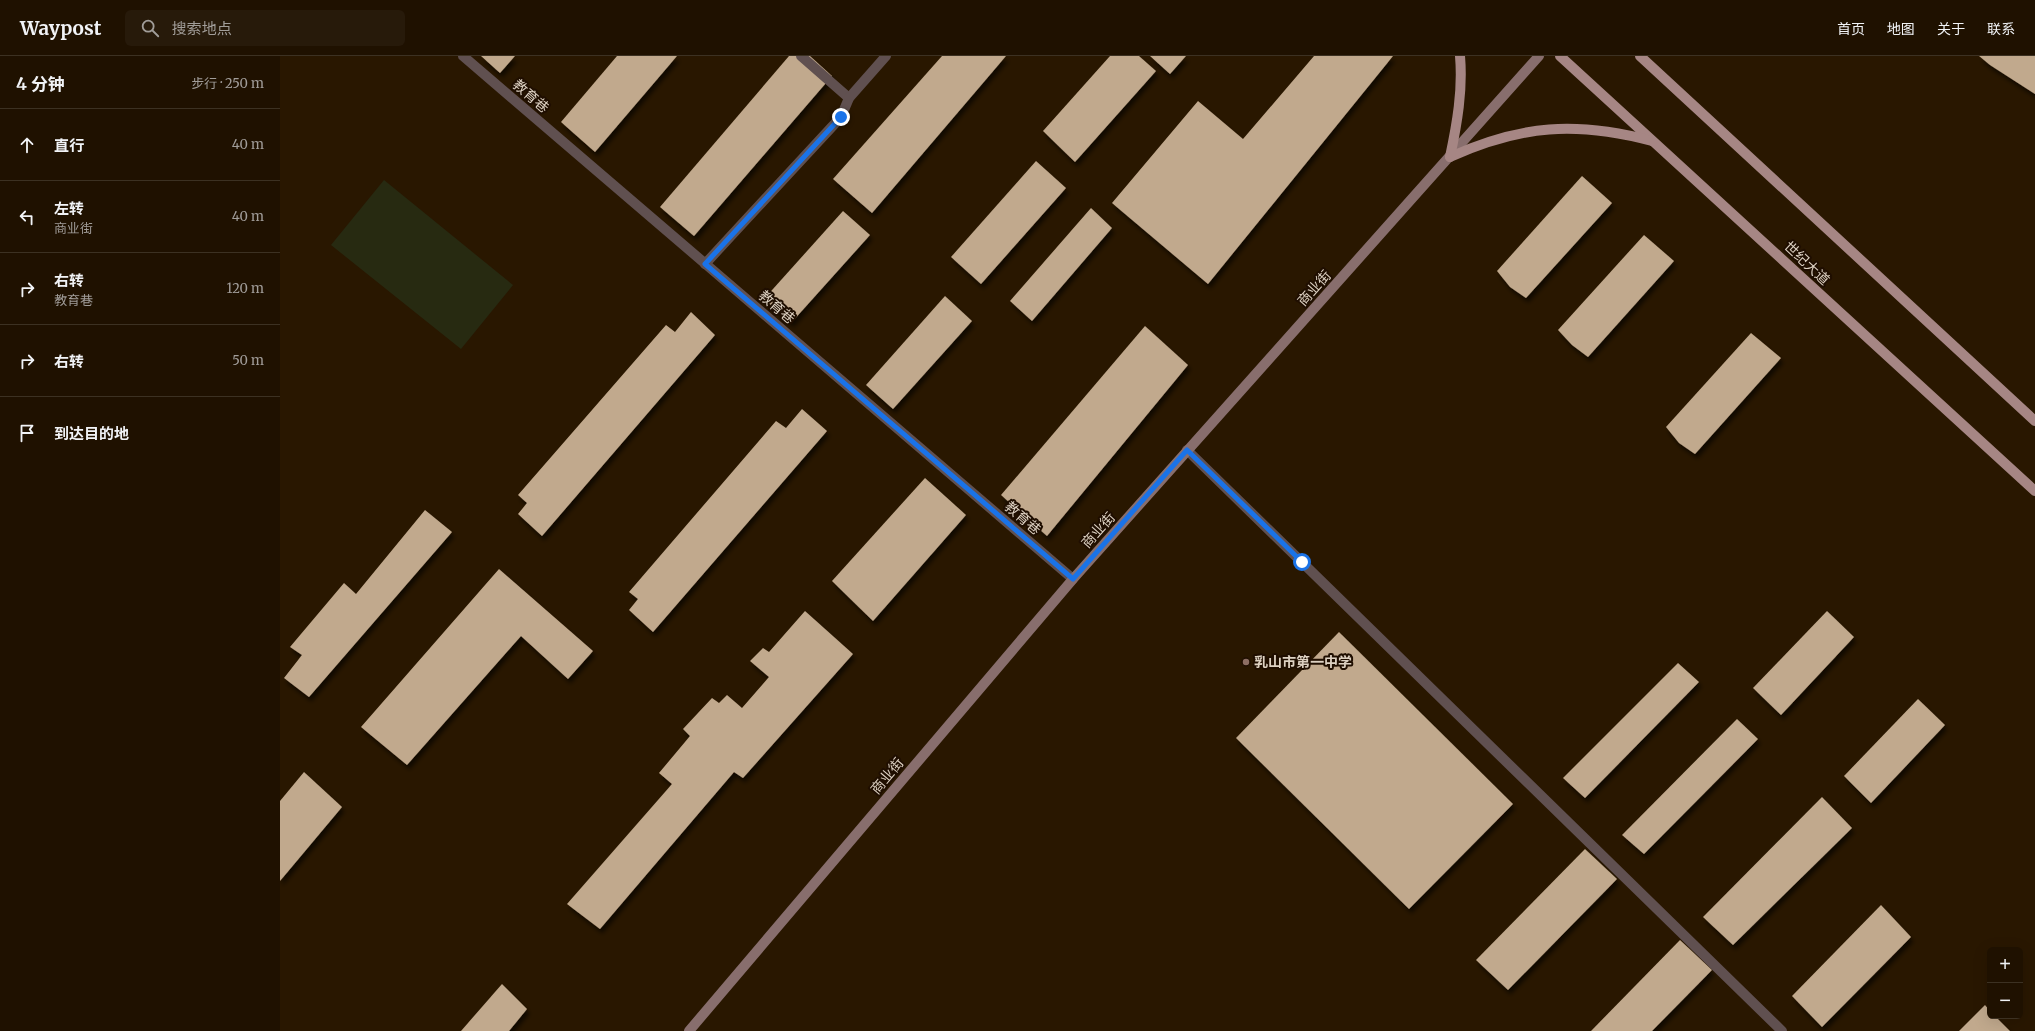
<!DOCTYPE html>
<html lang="zh">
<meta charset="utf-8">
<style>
body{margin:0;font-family:Merriweather,"Noto Sans SC",serif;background:#271a0a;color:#f1f3f6}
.controls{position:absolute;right:12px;bottom:12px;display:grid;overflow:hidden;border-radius:6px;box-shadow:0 4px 16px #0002}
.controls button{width:36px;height:36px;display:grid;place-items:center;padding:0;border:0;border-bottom:1px solid #3c3122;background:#1f1100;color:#f1f3f6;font:20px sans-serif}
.stop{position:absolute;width:12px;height:12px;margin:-9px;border:3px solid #1a73e8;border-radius:50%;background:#fff}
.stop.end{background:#1a73e8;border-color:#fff;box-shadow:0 1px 4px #0008}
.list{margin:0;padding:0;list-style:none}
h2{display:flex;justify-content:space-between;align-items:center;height:52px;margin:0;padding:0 16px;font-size:17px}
h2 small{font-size:13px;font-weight:400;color:#a19d99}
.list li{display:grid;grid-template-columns:26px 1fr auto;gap:12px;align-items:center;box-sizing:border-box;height:72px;padding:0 16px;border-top:1px solid #3c3122}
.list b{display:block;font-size:15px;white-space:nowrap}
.list p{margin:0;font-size:13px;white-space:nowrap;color:#a19d99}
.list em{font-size:13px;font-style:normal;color:#a19d99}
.icon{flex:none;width:22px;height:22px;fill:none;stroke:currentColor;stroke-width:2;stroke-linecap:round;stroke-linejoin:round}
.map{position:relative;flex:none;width:1755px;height:975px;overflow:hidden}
header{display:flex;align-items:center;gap:24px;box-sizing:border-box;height:56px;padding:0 20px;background:#1f1100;border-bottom:1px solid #3c3122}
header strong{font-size:19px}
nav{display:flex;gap:22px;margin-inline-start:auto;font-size:14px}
.search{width:280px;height:36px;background:#271a0a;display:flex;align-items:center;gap:10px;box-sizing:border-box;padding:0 14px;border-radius:6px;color:#a19d99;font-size:15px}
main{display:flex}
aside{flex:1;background:#1f1100}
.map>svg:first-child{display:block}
.green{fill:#272a11}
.building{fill:#c1a98d;filter:url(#shadow)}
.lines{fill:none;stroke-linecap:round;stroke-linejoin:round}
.street{stroke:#605050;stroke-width:10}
.secondary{stroke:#886e6d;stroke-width:10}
.primary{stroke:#a68684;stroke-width:10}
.route{stroke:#1a73e8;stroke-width:5}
.education-dot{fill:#8d6e63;stroke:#1f0e00;stroke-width:1.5}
.labels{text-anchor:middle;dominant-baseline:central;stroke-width:4;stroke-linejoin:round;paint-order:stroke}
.street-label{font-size:14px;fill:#ddd1c2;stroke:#1f0e00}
.poi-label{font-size:14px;font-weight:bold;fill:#ddd1c2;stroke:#1f0e00;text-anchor:start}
</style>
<header>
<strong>Waypost</strong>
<div class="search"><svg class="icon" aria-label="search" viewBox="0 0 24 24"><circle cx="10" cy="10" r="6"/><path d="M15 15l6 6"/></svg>搜索地点</div>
<nav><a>首页</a><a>地图</a><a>关于</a><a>联系</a></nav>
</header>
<main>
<aside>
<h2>4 分钟<small>步行 · 250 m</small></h2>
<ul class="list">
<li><svg class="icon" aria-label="ahead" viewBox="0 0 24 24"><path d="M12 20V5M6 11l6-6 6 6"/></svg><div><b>直行</b></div><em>40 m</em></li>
<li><svg class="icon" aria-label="left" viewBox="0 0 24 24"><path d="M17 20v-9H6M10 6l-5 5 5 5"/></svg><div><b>左转</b><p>商业街</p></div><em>40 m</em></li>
<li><svg class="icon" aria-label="right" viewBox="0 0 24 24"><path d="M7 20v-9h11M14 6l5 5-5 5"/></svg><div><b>右转</b><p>教育巷</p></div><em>120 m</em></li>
<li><svg class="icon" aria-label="right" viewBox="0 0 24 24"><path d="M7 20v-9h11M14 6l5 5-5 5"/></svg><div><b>右转</b></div><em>50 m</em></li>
<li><svg class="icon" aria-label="arrive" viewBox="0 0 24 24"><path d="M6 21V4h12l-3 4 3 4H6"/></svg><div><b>到达目的地</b></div></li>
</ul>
</aside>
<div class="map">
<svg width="1755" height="975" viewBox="0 0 1755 975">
<defs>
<filter id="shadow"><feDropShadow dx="2.5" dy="4.5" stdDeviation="2" flood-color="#0009"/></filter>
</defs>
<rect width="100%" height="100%" fill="#291700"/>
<polygon class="green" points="104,124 233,229 181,293 51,189"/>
<g class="building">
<polygon points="201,0 235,0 220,17"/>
<polygon points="337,0 397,0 315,96 281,66"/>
<polygon points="509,0 530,0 552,20 414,180 380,151"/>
<polygon points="662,0 726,0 592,157 553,123"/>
<polygon points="830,0 859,0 876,15 795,106 763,75"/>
<polygon points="870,0 906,0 890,18"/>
<polygon points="1034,0 1113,0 928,228 832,147 918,45 963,83"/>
<polygon points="1699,0 1755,0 1755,38 1710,9"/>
<polygon points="756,105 786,132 701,228 671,201"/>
<polygon points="1302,120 1332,147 1246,242 1230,231 1217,215"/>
<polygon points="811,152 832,172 752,265 730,245"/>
<polygon points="563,155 590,179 511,267 484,243"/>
<polygon points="1364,179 1394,205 1308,301 1292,289 1278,274"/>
<polygon points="665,240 692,265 613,353 586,329"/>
<polygon points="411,256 435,279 262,480 238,458 247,447 238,439 386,269 395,276"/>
<polygon points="865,270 908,309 767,480 721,439"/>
<polygon points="1471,277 1501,302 1415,398 1399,387 1386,371"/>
<polygon points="522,353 547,375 373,576 349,554 358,543 349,536 496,365 506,372"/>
<polygon points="645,422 686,459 593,565 552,525"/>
<polygon points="145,454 172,476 29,641 4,622 22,599 10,591 64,527 76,538"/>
<polygon points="219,513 313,595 288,623 241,580 127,709 81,671"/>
<polygon points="525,555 573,598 463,722 454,716 320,873 287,848 392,728 379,717 410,680 403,673 432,642 439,647 447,639 462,652 489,621 470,605 483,592 489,596"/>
<polygon points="1547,555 1574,581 1501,659 1473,632"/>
<polygon points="1059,576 1233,748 1129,853 956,682"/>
<polygon points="1398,607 1419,626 1305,742 1283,722"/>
<polygon points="1638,643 1665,669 1591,747 1564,720"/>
<polygon points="1457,663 1478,683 1364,798 1342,779"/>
<polygon points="24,716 62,751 0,825 0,745"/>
<polygon points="1542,741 1572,772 1453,889 1423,861"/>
<polygon points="1305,793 1337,823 1228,934 1196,904"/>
<polygon points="1601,849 1631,881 1542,971 1512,940"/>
<polygon points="1400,884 1432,914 1372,975 1311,975"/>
<polygon points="222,928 247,953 229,975 181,975"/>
<polygon points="1705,949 1710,955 1710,960 1715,960 1730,975 1679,975"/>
</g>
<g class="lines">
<g class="street">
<polyline points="183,0 793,523"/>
<polyline points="521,0 569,42"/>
<polyline points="425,208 561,61 569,42 606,0"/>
<polyline points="907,394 1502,975"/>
</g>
<polyline class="secondary" points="409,975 793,523 1259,0"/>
<g class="primary">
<polyline points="1280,0 1755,435"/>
<polyline points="1360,0 1755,365"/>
<path d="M 1170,101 C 1241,69 1296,65 1372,85"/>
<path d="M 1170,101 C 1177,68 1183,34 1180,0"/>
</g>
</g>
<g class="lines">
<polyline class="route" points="561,61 425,208 793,523 907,394 1022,506"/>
</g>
<circle class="education-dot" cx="966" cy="606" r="4"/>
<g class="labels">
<g class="street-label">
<text transform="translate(251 40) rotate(41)">教育巷</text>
<text transform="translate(1527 207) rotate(43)">世纪大道</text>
<text transform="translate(1034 232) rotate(-48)">商业街</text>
<text transform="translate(497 251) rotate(41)">教育巷</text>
<text transform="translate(743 462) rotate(41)">教育巷</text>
<text transform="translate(818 474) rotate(-48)">商业街</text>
<text transform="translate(607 720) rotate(-50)">商业街</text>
</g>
<g class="poi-label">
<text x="974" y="606">乳山市第一中学</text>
</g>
</g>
</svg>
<div class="controls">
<button>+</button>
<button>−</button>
</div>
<div class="stop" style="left:1022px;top:506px"></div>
<div class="stop end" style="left:561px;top:61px"></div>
</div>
</main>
